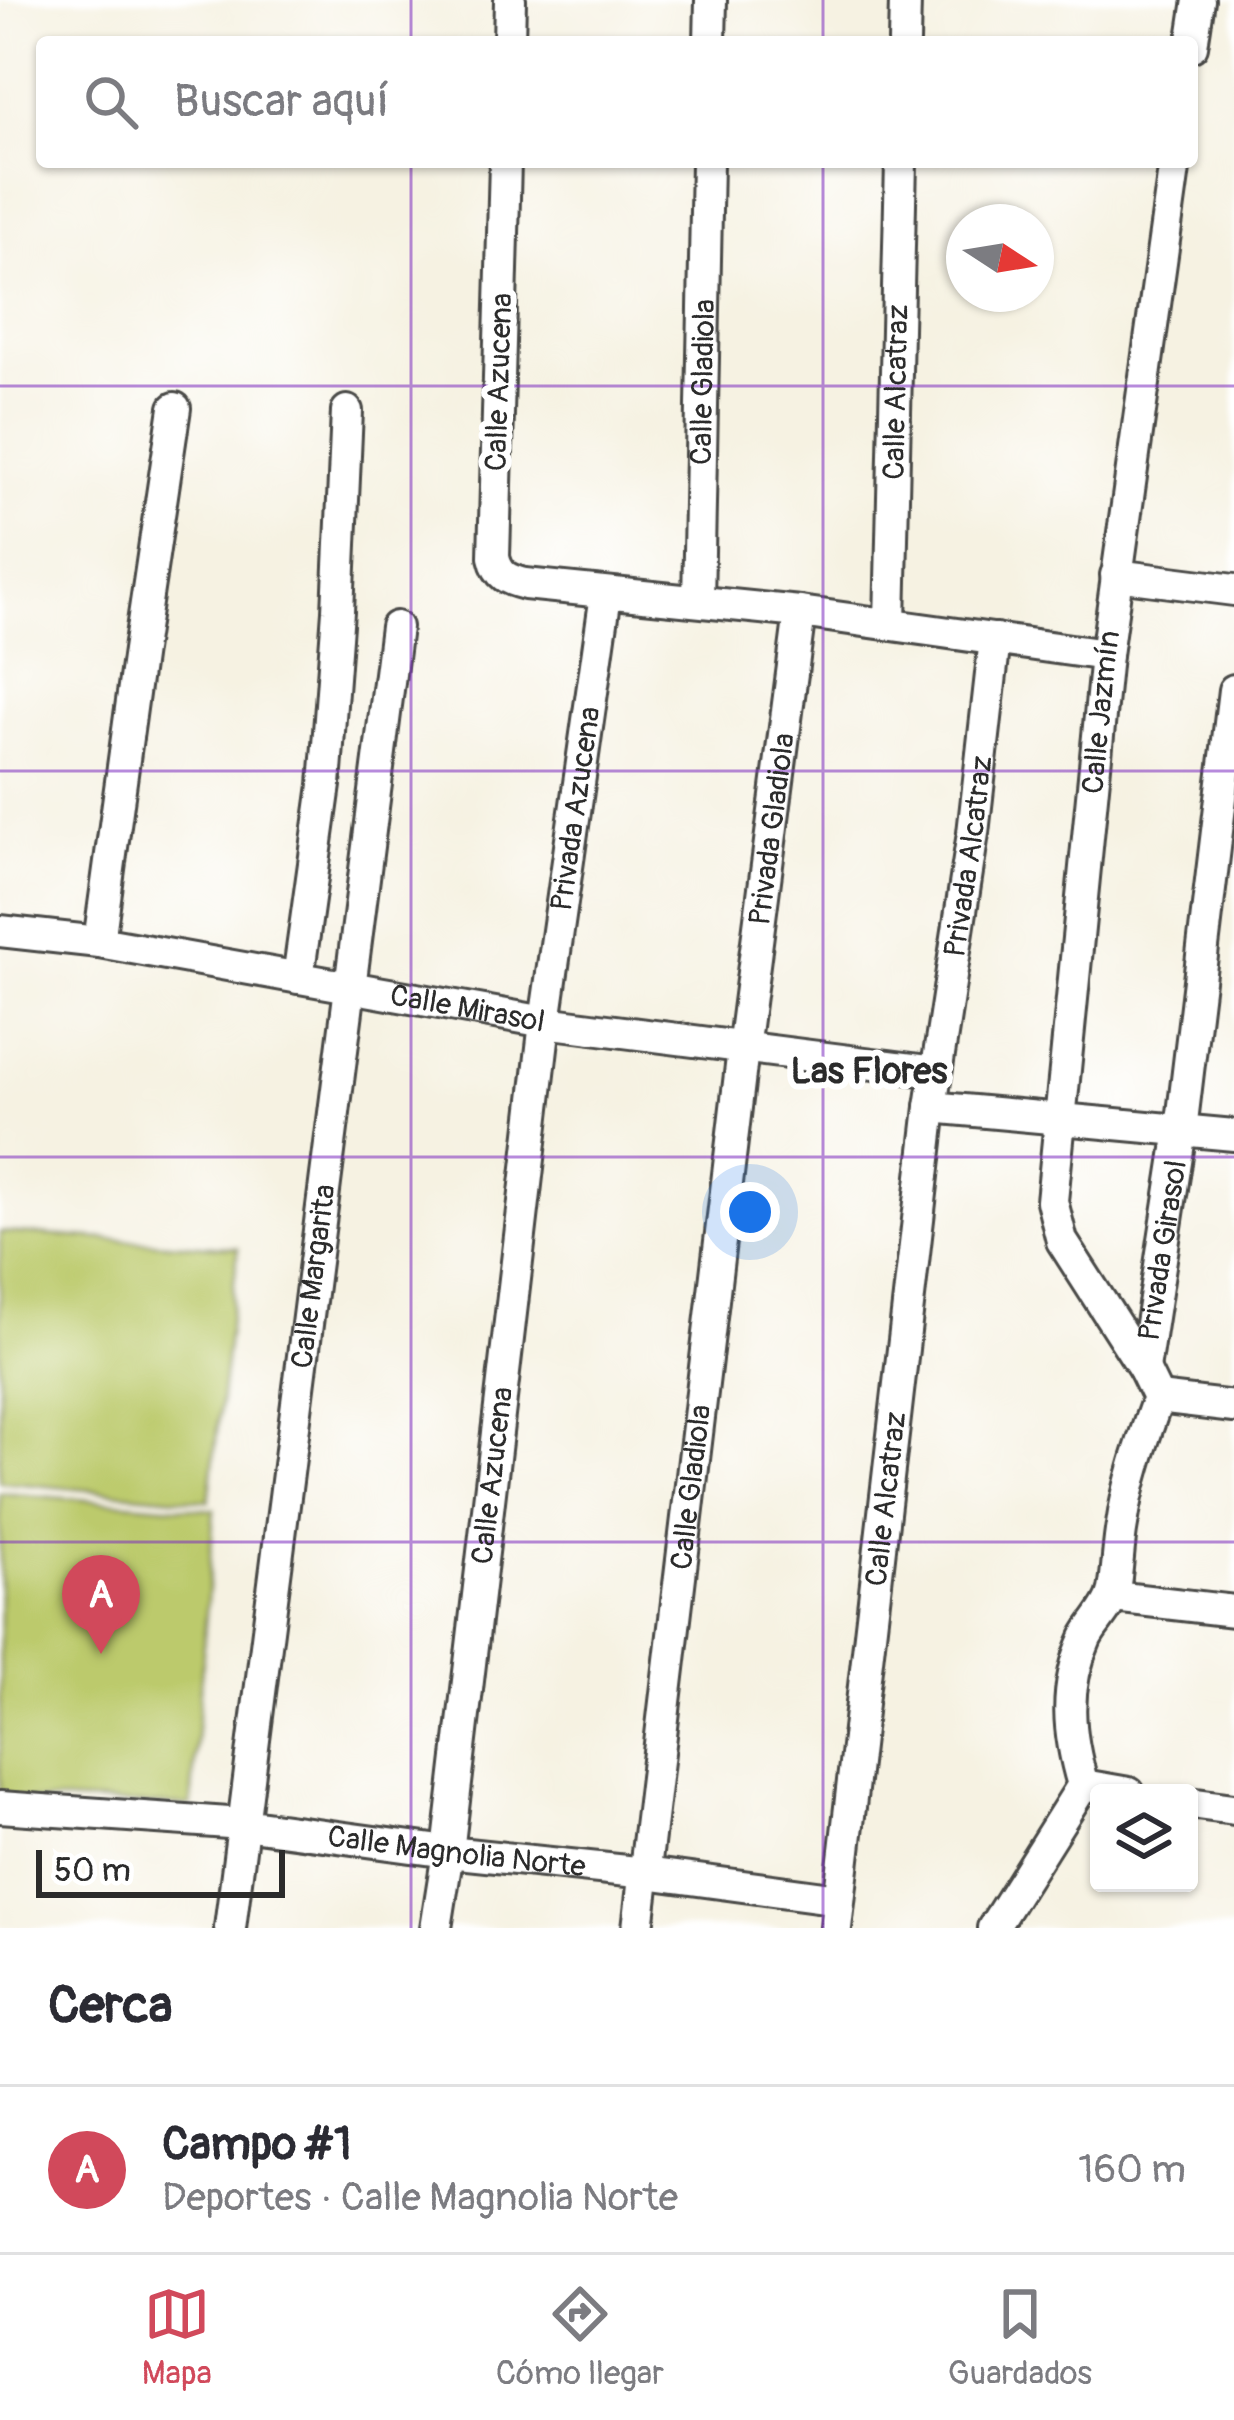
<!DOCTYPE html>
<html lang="es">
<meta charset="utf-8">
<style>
body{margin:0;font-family:Pangolin,sans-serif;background:#f2f2f3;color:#2b2b33}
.controls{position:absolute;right:36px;bottom:36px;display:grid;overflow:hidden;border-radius:12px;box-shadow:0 3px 9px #0004}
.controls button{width:108px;height:108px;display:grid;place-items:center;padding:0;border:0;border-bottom:3px solid #e1e1e2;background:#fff;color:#2b2b33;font:60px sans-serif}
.compass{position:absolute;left:946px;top:204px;width:108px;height:108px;border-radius:50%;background:#fff;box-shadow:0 3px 9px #0004;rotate:102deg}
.scale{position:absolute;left:36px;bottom:30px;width:249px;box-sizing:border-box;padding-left:12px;border:6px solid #2b2b2b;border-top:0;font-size:33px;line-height:42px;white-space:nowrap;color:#2b2b2b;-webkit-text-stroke:9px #fff;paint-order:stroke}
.you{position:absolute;left:750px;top:1212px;width:42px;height:42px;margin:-30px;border:9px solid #fff;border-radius:50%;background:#1a73e8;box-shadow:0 0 0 18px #1a73e833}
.badge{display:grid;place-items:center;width:78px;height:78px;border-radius:50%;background:#d1495b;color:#fff;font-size:39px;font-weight:700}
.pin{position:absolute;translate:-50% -99px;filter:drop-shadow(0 3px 6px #0008)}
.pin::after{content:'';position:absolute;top:63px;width:42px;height:36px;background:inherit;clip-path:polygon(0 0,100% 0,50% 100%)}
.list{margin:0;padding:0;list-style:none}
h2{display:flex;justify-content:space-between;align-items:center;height:156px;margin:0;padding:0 48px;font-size:51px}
h2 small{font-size:39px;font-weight:400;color:#7c7c81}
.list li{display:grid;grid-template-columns:78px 1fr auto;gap:36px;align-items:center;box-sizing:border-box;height:168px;padding:0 48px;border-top:3px solid #e1e1e2}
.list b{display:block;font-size:45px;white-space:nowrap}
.list p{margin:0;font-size:39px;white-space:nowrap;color:#7c7c81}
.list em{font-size:39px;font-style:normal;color:#7c7c81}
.icon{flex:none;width:66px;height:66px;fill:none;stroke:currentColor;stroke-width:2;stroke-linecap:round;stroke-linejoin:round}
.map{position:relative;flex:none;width:1234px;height:1928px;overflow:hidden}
.search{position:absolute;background:#fff;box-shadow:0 3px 9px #0004;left:36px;right:36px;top:36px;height:132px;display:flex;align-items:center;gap:30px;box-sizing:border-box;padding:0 42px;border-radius:12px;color:#7c7c81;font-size:45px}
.sheet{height:324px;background:#fff}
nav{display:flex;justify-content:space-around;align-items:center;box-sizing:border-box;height:168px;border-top:3px solid #e1e1e2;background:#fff;font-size:33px;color:#7c7c81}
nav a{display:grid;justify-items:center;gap:6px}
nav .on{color:#d1495b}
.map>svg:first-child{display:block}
.green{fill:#bcca6c;stroke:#747a4c;stroke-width:3}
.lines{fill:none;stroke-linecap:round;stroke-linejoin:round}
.minor-casing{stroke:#494946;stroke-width:36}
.minor{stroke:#fff;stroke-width:30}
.grid{fill:none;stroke:#7b2cbf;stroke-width:3;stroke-opacity:0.55}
.labels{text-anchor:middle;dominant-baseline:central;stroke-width:12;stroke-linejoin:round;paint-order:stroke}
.street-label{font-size:30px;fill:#2b2b2b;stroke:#fff}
.quarter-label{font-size:36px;font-weight:bold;fill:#2b2b2b;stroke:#fff}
</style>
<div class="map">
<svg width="1234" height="1928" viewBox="0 0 1234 1928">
<rect width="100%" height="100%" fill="#fff"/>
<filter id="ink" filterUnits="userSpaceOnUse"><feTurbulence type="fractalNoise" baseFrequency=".00833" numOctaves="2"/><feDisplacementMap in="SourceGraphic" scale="24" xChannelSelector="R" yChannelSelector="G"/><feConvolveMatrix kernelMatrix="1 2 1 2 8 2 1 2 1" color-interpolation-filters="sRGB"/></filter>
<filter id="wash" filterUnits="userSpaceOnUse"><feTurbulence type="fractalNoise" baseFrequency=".004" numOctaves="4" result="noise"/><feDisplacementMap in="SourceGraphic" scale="48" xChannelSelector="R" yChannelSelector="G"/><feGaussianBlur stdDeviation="2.7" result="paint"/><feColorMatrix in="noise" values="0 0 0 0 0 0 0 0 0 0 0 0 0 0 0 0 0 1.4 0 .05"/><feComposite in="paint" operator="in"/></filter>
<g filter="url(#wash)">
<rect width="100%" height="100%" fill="#f6f2e2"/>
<g class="green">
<polygon points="0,1232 238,1248 209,1501 0,1482"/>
<polygon points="0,1493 214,1510 191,1806 0,1799"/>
</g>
</g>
<g filter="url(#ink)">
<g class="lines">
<defs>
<g id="minor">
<polyline points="509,42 510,0"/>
<polyline points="710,42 711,0"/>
<polyline points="904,42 905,0"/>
<polyline points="1192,46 1199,0"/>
<path d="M 505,162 L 494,557 C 498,576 508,580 525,584 L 800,612 L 1106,655"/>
<polyline points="1116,575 1234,590"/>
<path id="s1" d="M 698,601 L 707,162"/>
<path id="s2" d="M 890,623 L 901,162"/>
<path id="s3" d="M 0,931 L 99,942 L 545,1022 L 936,1072"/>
<polyline points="99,942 139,650 175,408"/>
<polyline points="298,978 325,785 338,611 347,411"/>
<polyline points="931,1107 1234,1135"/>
<path id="s4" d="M 1144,1369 L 1181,1130 L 1234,690"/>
<polyline points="1158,1398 1234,1407"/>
<polyline points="1114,1597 1234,1611"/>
<polyline points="1083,1785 1129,1793"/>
<polyline points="1189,1803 1234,1809"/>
<path id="s5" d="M 0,1807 L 243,1824 L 448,1852 L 646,1873 L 839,1899"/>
<path id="s6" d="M 230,1928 L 396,627"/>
<path id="s7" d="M 436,1928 L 448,1852 L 545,1022 L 606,594"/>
<path id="s8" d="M 638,1928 L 743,1049 L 800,612"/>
<path id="s9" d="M 836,1928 L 931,1107 L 973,833 L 995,639"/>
<path id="s10" d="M 993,1928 L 1083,1785 C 1068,1734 1063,1688 1086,1638 C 1094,1622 1111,1608 1114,1590 C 1118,1569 1118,1546 1122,1525 C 1128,1481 1143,1440 1158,1398 L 1144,1369 L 1062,1241 L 1052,1201 L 1106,655 L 1175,162"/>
</g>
</defs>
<use href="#minor" class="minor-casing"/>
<use href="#minor" class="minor"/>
</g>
</g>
<path class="grid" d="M 411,0 L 411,42M 823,0 L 823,42M 411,162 L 411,1928M 823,162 L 823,1928M 0,386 L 1234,386M 0,771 L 1234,771M 0,1157 L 1234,1157M 0,1542 L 1234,1542"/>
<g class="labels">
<g class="street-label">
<text transform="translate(499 382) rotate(-88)">Calle Azucena</text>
<text stroke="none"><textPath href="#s1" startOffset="219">Calle Gladiola</textPath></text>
<text stroke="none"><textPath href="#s2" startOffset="231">Calle Alcatraz</textPath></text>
<text stroke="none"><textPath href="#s10" startOffset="1290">Calle Jazmín</textPath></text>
<text stroke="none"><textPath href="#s7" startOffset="1128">Privada Azucena</textPath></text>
<text stroke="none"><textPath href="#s8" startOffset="1107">Privada Gladiola</textPath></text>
<text stroke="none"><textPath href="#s9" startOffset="1080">Privada Alcatraz</textPath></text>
<text stroke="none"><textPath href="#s3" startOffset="474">Calle Mirasol</textPath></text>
<text stroke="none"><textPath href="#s4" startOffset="120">Privada Girasol</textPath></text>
<text stroke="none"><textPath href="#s6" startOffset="657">Calle Margarita</textPath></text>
<text stroke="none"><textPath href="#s7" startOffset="456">Calle Azucena</textPath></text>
<text stroke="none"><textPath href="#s8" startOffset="444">Calle Gladiola</textPath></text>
<text stroke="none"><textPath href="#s9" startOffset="432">Calle Alcatraz</textPath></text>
<text stroke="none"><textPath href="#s5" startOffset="459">Calle Magnolia Norte</textPath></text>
</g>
<g class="quarter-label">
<text x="869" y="1071">Las Flores</text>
</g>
</g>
</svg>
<div class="controls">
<button><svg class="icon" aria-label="layers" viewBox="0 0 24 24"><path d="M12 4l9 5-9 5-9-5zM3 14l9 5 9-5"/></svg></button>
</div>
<svg class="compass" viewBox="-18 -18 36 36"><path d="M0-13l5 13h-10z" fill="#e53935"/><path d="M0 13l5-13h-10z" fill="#7c7c81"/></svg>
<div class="scale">50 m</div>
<div class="you"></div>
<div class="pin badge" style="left:101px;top:1654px">A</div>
<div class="search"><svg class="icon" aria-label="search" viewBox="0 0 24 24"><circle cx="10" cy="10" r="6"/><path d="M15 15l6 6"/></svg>Buscar aquí</div>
</div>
<section class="sheet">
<h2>Cerca<small></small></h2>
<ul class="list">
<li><span class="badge">A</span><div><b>Campo #1</b><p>Deportes · Calle Magnolia Norte</p></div><em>160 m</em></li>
</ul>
</section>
<nav>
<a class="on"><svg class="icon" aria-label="map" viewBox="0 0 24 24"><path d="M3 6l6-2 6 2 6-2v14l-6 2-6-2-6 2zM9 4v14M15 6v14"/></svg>Mapa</a>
<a><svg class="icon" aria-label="directions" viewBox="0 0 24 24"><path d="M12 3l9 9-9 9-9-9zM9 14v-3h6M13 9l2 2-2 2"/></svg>Cómo llegar</a>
<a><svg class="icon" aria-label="saved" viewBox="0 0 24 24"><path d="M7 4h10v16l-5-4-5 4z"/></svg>Guardados</a>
</nav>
